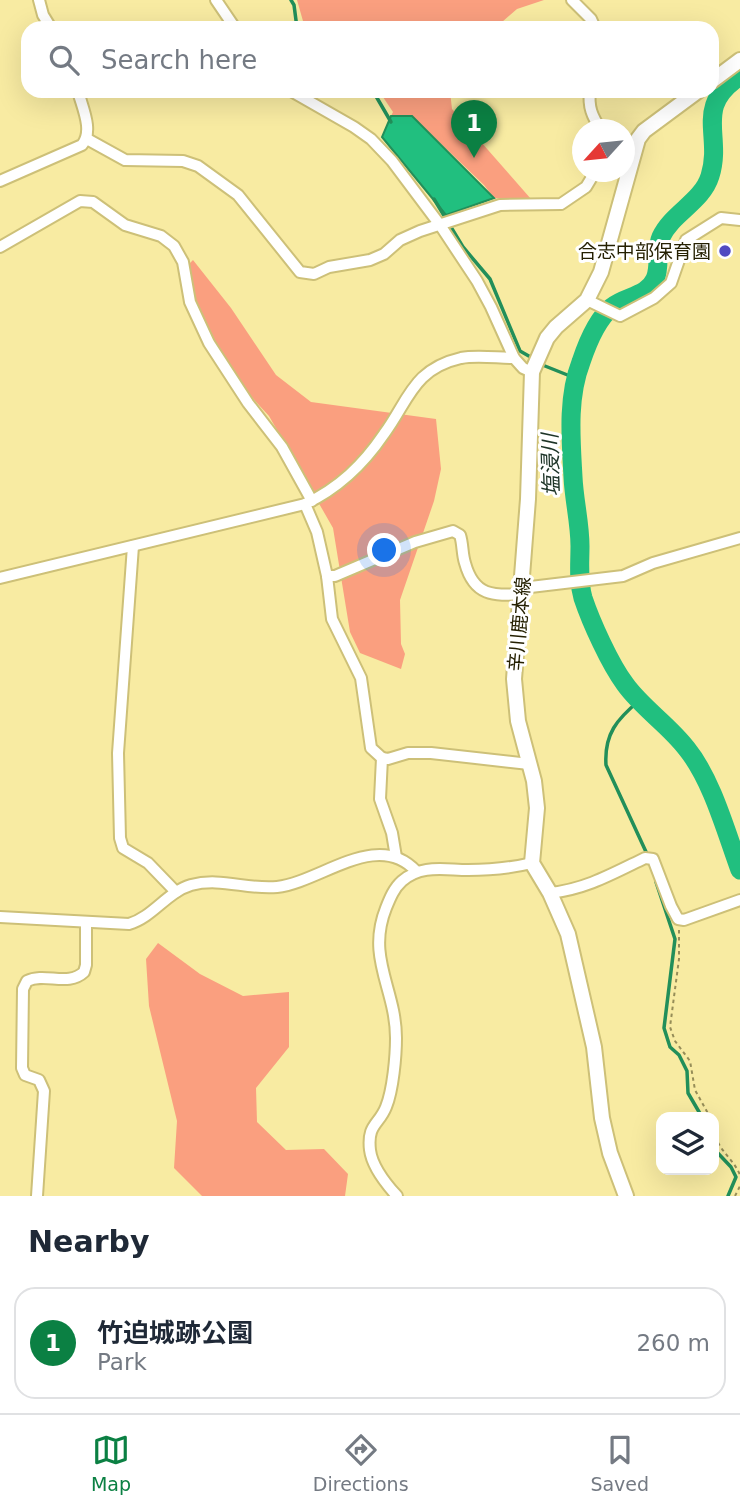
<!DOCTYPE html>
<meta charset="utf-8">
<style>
body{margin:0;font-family:"DejaVu Sans","Noto Sans JP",sans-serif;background:#f2f2f3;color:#1f2937}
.controls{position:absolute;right:21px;bottom:21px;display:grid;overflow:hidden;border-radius:14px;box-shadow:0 7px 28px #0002}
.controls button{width:63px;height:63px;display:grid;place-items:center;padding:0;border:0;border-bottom:2px solid #e0e1e3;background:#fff;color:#1f2937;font:35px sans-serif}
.compass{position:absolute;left:572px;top:119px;width:63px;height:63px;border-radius:50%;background:#fff;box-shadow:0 7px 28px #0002;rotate:243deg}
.you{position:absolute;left:385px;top:551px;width:24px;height:24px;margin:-18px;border:5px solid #fff;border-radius:50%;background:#1a73e8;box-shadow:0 0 0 10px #1a73e833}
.badge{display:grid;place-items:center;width:46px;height:46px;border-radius:50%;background:#0b8043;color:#fff;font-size:23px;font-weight:700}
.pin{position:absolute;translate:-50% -58px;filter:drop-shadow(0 2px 4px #0008)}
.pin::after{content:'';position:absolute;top:37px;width:24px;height:21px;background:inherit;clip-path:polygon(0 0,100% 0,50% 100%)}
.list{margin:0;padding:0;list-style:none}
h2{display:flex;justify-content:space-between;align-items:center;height:91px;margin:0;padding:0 28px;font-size:30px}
h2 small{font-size:23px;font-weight:400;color:#747a83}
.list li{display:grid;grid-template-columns:46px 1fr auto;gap:21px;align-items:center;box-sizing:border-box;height:112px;margin:0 14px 14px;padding:0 14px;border:2px solid #e0e1e3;border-radius:21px}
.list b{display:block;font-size:26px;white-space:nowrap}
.list p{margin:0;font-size:23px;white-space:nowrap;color:#747a83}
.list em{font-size:23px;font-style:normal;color:#747a83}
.icon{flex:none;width:38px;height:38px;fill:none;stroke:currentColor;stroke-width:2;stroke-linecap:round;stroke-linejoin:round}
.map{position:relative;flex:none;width:740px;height:1196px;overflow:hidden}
.search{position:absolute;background:#fff;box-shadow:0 7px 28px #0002;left:21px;right:21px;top:21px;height:77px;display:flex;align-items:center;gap:18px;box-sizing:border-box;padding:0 24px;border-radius:21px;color:#747a83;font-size:26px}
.sheet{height:217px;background:#fff}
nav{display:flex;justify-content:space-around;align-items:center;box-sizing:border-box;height:98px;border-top:2px solid #e0e1e3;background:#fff;font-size:19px;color:#747a83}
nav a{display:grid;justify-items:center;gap:4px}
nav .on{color:#0b8043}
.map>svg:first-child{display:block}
.green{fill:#fa9f7f}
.water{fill:#21bf7f;stroke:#228f5a;stroke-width:2}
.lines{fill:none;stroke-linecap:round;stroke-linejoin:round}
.stream{stroke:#228f5a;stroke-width:3.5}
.river{stroke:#21bf7f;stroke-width:19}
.minor-casing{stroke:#cdc078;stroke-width:14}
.secondary-casing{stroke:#cdc078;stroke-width:18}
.path{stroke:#968d58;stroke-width:2;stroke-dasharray:3.5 3.5;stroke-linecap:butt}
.minor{stroke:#fff;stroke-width:10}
.secondary{stroke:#fff;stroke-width:14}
.poi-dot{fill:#504ac1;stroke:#fff;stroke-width:2.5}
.labels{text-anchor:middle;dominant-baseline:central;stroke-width:6;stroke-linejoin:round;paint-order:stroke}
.poi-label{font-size:19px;fill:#252002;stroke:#fff;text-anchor:end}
.street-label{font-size:19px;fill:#252002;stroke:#fff}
.water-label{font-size:21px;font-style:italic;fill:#1d3427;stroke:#fff}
</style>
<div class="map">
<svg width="740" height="1196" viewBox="0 0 740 1196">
<rect width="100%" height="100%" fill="#f8eba2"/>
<g class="green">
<polygon points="297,0 544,0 517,9 502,22 483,28 305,28"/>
<polygon points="379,91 450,91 452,109 531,199 494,198 484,185 412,116 391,116 393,112"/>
<polygon points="193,260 231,308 276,375 311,402 436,419 441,469 434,501 400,600 401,644 405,654 401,669 360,653 350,632 333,528 269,416 236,380 210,340 183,270"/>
<polygon points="158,943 200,974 243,996 289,992 289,1047 256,1088 257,1122 286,1150 324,1149 348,1174 345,1196 202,1196 174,1168 177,1121 149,1006 146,959"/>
</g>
<polygon class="water" points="391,116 412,116 494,198 446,215 382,137"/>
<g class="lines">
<g class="stream">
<polyline points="291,0 294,5 297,28"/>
<polyline points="373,91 391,122"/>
<polyline points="434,199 463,247 490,279 520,351 534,359"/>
<polyline points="540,364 575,378"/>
<path d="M 640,700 C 617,719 604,734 606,765 L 647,854"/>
<polyline points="656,882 675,939 664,1028 670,1047 679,1055 687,1071 688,1093 702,1117"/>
<polyline points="714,1149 731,1167 736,1177 728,1196"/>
</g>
<path class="river" d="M 740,76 C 693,107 723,135 710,176 C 702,202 672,213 661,237 C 655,250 661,266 655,279 C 647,297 625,296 612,307 C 597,319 587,344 581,362 C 567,398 571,440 573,477 C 574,500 580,523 580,546 C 580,563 578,581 583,598 C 591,622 610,664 625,684 C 642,708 669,725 687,749 C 712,780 726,832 740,870"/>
<defs>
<g id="minor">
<polyline points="39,0 43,15 51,28"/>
<polyline points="216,0 235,28"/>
<polyline points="572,0 591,19 595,28"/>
<polyline points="291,91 354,127 371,139 392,161 440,225 477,281 491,307 514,358 523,368 532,372"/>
<path d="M 590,91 C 588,107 592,116 601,130"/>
<polyline points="87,139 125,160 183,161 198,166 238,195 300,272 314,274 329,267 370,260 384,254 400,240 420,231 500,205 561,204 586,187 595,172"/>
<path d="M 0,181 L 82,145 C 94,131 82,107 78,91"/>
<polyline points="0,247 80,201 93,202 125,225 161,236 174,246 183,262 190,302 209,343 248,403 282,447 312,501"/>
<polyline points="587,300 620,316 654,298 671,283 686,240 721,218 740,220"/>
<polyline points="305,504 317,532 327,576 332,619 361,678 371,748 382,758"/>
<polyline points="133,546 118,753 120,838 123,848 148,863 176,892"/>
<path d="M 327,576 L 335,576 L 415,542 L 453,531 L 460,535 C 463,544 462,554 465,563 C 474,596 493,596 522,594"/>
<path d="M 0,578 L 305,504 C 339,488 363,465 384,434 C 409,400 413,369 461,358 C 477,355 497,358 514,358"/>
<polyline points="522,588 623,576 653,563 740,538"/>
<polyline points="396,857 392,833 380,799 382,758 388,759 408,753 431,753 529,764"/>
<path d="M 550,893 C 586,889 612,874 645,858 L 653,859 L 671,906 L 678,919 L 684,920 L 740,900"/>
<path d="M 0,917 L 129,924 C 153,917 167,892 191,885 C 221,877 247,890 277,887 C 321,882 377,829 416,871"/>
<path d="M 37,1196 L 44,1091 L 39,1080 L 25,1075 L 22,1068 L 23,989 L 27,981 C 45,972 68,987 84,972 L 86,965 L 86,923"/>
<path d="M 397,1196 C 386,1184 372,1166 370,1150 C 367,1124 379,1125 386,1107 C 393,1090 396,1056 396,1038 C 396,989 366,958 386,908 C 390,898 394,888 402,881 C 421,864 445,870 468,870 C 490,870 511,868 532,863"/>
</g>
<g id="secondary">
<polyline points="712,81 740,60"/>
<polyline points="626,1196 610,1153 602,1118 594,1047 568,934 550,893 532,863 537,808 534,781 518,721 514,679 528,499 532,372 547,338 556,327 587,300 601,272 638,139 644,131 698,91"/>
</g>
</defs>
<use href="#minor" class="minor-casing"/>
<use href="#secondary" class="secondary-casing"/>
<g class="path">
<polyline points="679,930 679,959 670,1027 675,1041 690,1061 695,1090 710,1117"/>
<path d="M 714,1129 C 717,1151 732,1156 740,1175"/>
<polyline points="735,1196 740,1186"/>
</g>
<use href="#minor" class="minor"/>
<use href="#secondary" class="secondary"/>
</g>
<circle class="poi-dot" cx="725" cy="251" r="7"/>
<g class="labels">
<g class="poi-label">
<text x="711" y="251">合志中部保育園</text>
</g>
<g class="street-label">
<text transform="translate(519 624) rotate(-85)">辛川鹿本線</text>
</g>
<g class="water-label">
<text transform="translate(551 465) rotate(-92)">塩浸川</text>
</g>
</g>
</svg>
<div class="controls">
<button><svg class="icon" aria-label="layers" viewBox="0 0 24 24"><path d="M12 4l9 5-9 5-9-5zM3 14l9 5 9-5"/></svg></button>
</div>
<svg class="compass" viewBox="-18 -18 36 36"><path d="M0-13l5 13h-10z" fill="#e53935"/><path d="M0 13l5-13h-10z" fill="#747a83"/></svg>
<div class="you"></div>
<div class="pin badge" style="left:474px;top:158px">1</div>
<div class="search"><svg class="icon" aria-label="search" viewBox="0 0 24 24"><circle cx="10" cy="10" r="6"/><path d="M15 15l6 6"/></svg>Search here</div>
</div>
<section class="sheet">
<h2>Nearby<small></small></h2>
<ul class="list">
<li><span class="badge">1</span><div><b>竹迫城跡公園</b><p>Park</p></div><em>260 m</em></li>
</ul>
</section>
<nav>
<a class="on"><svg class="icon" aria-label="map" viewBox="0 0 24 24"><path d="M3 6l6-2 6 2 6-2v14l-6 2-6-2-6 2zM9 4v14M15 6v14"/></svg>Map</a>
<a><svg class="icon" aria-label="directions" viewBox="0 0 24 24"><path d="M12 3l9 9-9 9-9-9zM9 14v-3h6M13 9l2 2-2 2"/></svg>Directions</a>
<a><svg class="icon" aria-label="saved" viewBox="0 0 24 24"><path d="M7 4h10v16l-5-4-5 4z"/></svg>Saved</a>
</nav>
